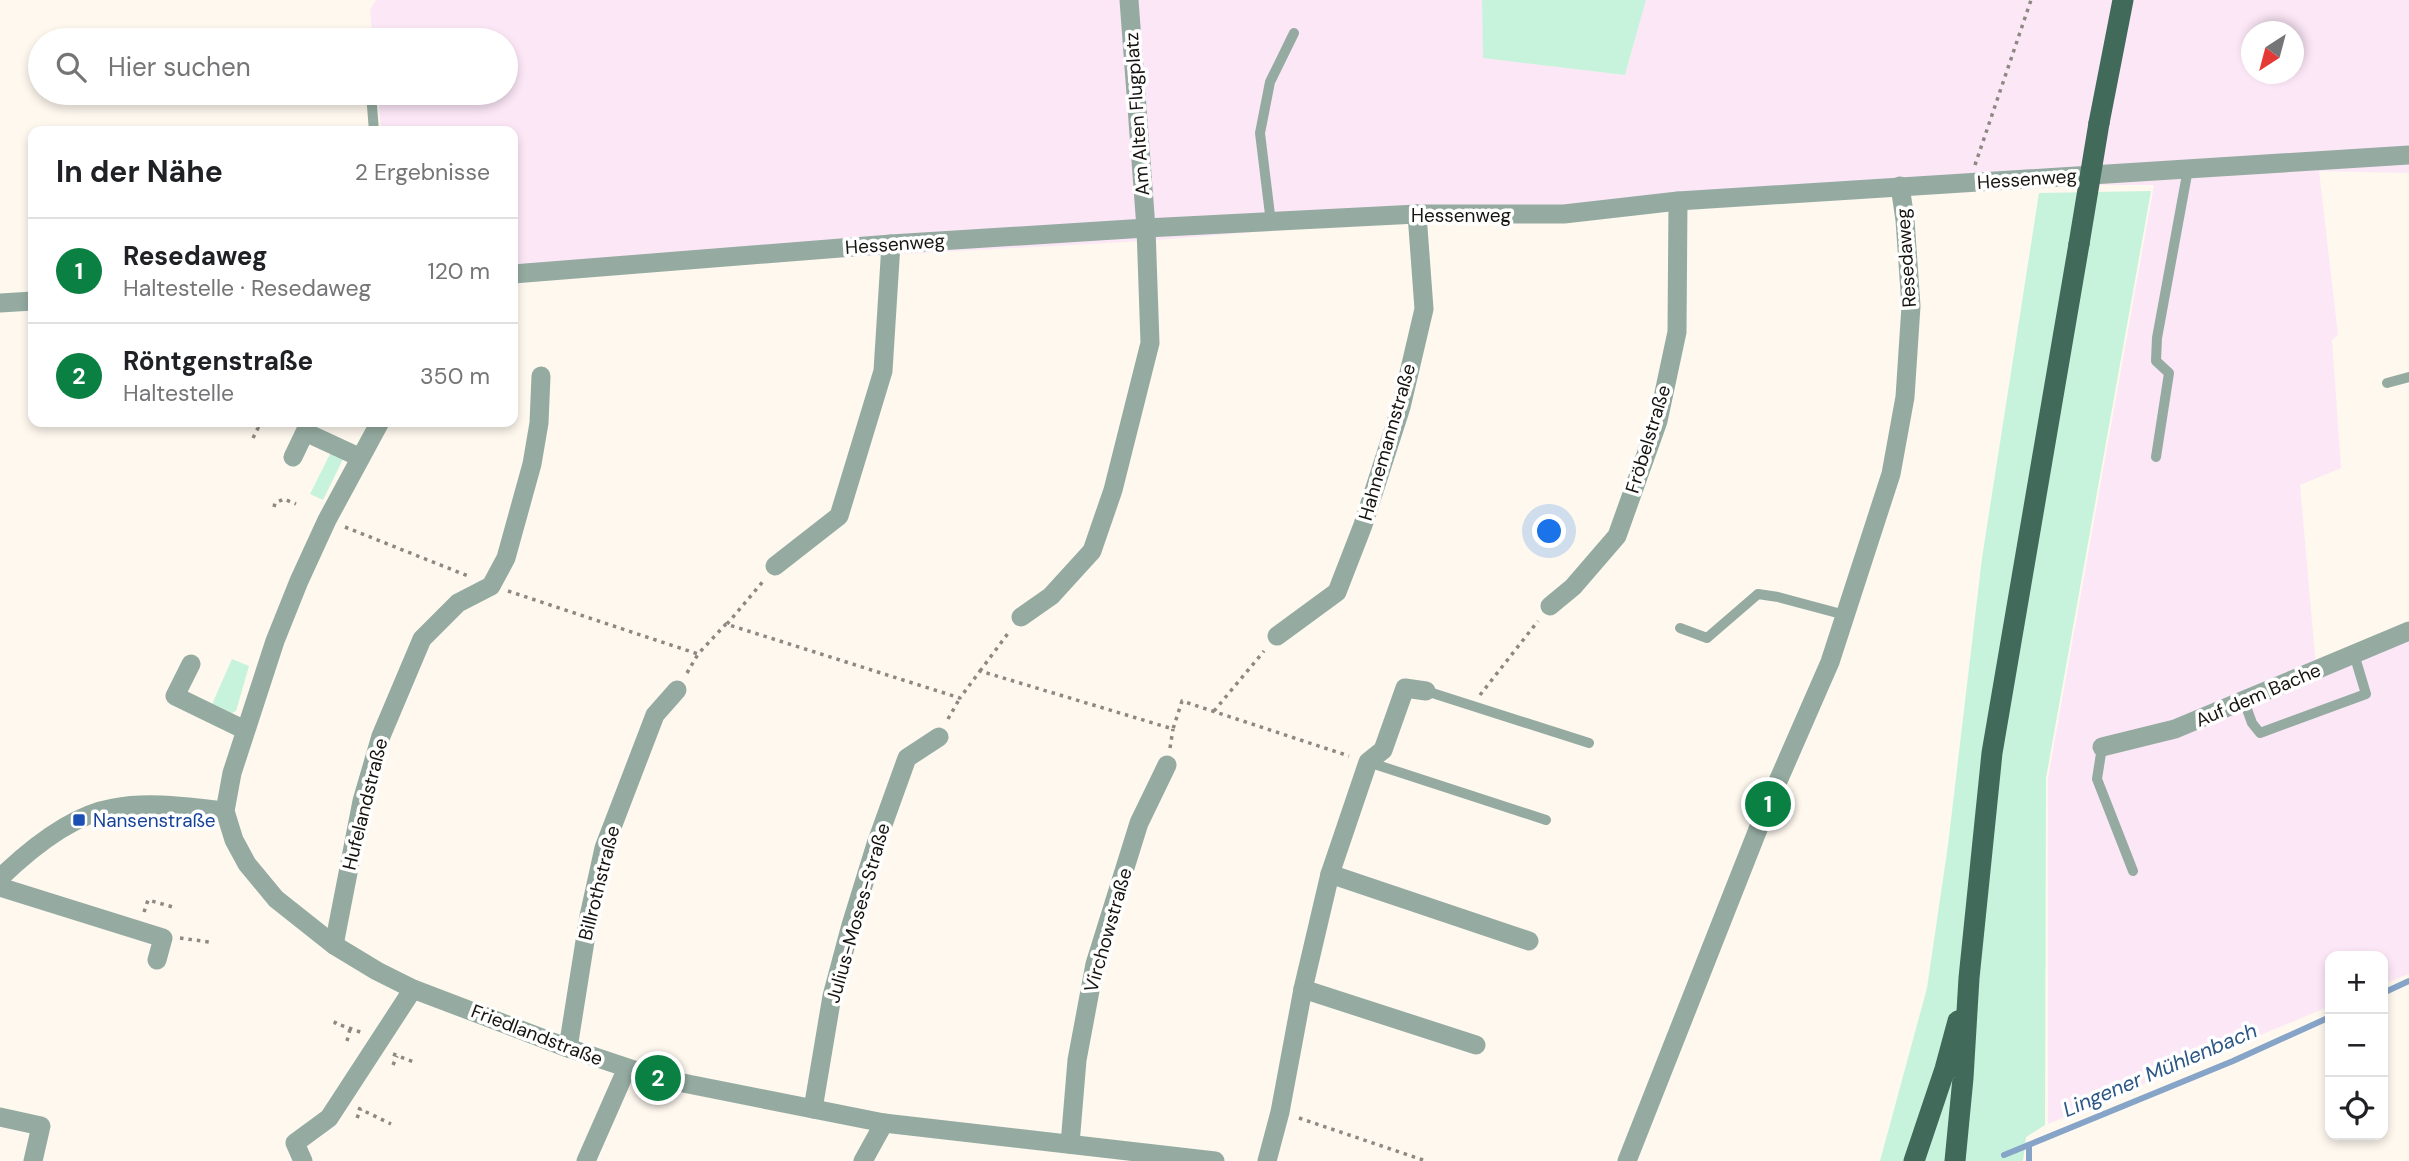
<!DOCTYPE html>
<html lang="de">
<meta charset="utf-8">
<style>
body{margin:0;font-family:"DM Sans",sans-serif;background:#f6f6f6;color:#202124}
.controls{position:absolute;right:21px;bottom:21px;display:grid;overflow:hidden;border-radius:14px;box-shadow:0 4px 10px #0003}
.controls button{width:63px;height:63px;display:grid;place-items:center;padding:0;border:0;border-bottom:2px solid #e0e0e0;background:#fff;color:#202124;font:35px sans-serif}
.compass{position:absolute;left:2241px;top:21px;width:63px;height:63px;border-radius:50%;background:#fff;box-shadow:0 4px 10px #0003;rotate:216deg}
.you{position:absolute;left:1550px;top:532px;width:24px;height:24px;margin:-18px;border:5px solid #fff;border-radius:50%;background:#1a73e8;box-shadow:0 0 0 10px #1a73e833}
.badge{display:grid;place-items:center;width:46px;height:46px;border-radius:50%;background:#0b8043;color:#fff;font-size:23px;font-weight:700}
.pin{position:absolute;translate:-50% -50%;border:4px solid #fff;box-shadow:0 2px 7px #0006}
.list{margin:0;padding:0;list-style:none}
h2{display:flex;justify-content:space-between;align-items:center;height:91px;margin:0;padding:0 28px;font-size:30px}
h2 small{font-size:23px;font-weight:400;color:#757577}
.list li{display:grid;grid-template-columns:46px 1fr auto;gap:21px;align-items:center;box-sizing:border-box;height:105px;padding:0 28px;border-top:2px solid #e0e0e0}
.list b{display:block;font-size:26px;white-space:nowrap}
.list p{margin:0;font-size:23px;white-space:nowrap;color:#757577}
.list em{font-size:23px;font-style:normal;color:#757577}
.icon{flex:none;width:38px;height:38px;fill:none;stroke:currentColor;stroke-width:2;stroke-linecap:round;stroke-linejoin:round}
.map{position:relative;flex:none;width:2409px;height:1161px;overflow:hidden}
.search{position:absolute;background:#fff;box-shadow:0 4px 10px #0003;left:28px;top:28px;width:490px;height:77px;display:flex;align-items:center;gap:18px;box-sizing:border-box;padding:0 24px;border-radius:38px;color:#757577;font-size:26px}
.panel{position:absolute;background:#fff;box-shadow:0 4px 10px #0003;left:28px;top:126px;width:490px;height:301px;border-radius:14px}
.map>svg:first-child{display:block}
.commercial{fill:#fce7f7;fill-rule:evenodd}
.green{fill:#c7f3dd}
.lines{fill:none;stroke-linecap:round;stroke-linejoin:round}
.stream{stroke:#86a4c7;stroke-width:6}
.path{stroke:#8d8982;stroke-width:3.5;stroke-dasharray:3.5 5;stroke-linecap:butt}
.lane{stroke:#95aba1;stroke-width:10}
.street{stroke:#95aba1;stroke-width:19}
.primary{stroke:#426a5a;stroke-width:21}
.primary-bridge{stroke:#426a5a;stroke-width:21}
.transit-dot{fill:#1a4fb4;stroke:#fff;stroke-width:2.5}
.labels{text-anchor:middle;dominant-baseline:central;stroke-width:7;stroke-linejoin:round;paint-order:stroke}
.street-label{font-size:19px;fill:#161410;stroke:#fff}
.transit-label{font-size:19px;fill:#164399;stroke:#fff;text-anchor:start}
.water-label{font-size:21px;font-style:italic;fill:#2c5785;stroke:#fff}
</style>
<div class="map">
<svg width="2409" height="1161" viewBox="0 0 2409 1161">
<rect width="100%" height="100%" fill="#fef8ef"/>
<path class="commercial" d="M 376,0 L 1482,0 L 1484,58 L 1625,75 L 1646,0 L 2409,0 L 2409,173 L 2319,171 L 2338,335 L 2332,340 L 2341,468 L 2300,485 L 2316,667 L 2409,629 L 2409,974 L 2383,984 L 2383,956 L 2330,956 L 2330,1006 L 2048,1124 L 2048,778 L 2154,185 L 2034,185 L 1306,228 L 1144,241 L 513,275 L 513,131 L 381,131 L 378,93 L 506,93 L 506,40 L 373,40 L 370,10 ZM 2252,32 L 2294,32 L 2294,74 L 2252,74 Z"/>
<g class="green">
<polygon points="1482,0 1646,0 1625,75 1483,58"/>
<polygon points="2151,191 2046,778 2045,1125 2026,1137 2023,1161 1880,1161 1927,988 1948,845 1982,558 2039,193"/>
<polygon points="331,452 343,459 323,500 310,494"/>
<polygon points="232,659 249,666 236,711 232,713 213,704 213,702"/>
</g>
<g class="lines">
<g class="stream">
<polyline points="2383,993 2409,981"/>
<polyline points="2004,1155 2233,1061 2330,1017"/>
<polyline points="2029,1161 2029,1145"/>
</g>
<g class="path">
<polyline points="1975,165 2031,0"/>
<polyline points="253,438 258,428 253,425 255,422"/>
<polyline points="274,507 275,503 284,499 296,504"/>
<polyline points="345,527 468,576"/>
<polyline points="508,591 698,654 726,624 960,698 980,671 1173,729 1182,701 1349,756"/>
<polyline points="727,624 765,579"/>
<polyline points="980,671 1009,632"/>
<polyline points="687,673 698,654"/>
<polyline points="1480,695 1538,621"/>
<polyline points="1214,711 1264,651"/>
<polyline points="948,719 960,698"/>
<polyline points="1170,748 1173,729"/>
<polyline points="144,912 148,900 173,907"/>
<polyline points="180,938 209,942"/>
<polyline points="336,1021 335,1023 363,1033"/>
<polyline points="347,1041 350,1029"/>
<polyline points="393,1054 414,1062"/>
<polyline points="393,1065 397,1056"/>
<polyline points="358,1108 391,1124"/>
<polyline points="357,1118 361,1109"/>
<polyline points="1299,1118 1426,1161"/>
</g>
<g class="lane">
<polyline points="371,93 374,131"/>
<polyline points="1271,223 1260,133 1270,82 1294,33"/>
<polyline points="2387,383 2409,377"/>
<polyline points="2156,457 2169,373 2156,361 2157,338 2188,169"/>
<polyline points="1680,628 1707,638 1758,594 1778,597 1845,615"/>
<polyline points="1426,691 1589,743"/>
<polyline points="2244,701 2252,723 2260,733 2366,694 2354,654"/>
<polyline points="2102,747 2097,779 2133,871"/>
<polyline points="1368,762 1546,820"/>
</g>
<g class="street">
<polyline points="513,274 891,244 1146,228 1417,214 1564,214 1678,201 2409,155"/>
<polyline points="0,303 33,301"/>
<polyline points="380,422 327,520 299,581 275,641 232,773 225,811 234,840 247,864 276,899 334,945 377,971 413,989 568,1048 658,1078 884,1123 1215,1161"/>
<polyline points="293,457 305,432 359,457"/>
<polyline points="775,566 839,516 883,371 891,244"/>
<polyline points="1550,606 1573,587 1617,536 1658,421 1677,332 1678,201"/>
<polyline points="1021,617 1051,596 1092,551 1113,490 1150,343 1146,228 1129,0"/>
<polyline points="1277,636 1337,592 1363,525 1401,407 1424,309 1417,214"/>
<polyline points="191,664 175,696 245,730"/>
<polyline points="2102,747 2175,729 2409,631"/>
<polyline points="1330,874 1529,941"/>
<path d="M 0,878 C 30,849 71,815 113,808 C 150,801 188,807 225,811"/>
<polyline points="0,887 163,938 157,960"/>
<polyline points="334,945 362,801 381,736 422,639 458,603 491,586 506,558 532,464 539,423 541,376"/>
<polyline points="1303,989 1476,1045"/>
<polyline points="568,1048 589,916 604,848 655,715 677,690"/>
<polyline points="813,1109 832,996 851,925 876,844 907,758 939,737"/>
<polyline points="0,1117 41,1126 33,1161"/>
<polyline points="1070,1144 1077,1060 1095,964 1139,823 1167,765"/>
<polyline points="303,1161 295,1143 329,1118 413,989"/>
<polyline points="586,1161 627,1068"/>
<polyline points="863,1161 884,1123"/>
<polyline points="1267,1161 1280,1112 1303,989 1330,874 1368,762 1383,750 1405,688 1426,691"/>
<polyline points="1627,1161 1768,804 1830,662 1891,474 1905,397 1911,306 1905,220 1900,186"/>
</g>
<g class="primary">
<polyline points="2099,123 2123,0"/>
<polyline points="1914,1161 1945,1069 1958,1021"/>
<polyline points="1955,1161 1963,1078 1969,978 1992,753 2079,244"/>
</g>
<polyline class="primary-bridge" points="2079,244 2099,123"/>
</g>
<rect class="transit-dot" x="72" y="813" width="14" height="14" rx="3.5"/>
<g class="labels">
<g class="street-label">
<text transform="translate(1137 114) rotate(-94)">Am Alten Flugplatz</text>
<text transform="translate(2027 179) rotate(-4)">Hessenweg</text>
<text x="1461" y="215">Hessenweg</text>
<text transform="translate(895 244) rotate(-4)">Hessenweg</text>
<text transform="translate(1906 258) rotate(-94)">Resedaweg</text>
<text transform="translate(1648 439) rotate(-73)">Fröbelstraße</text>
<text transform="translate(1387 442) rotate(-74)">Hahnemannstraße</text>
<text transform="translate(2258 695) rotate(-23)">Auf dem Bache</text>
<text transform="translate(365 804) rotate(-76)">Hufelandstraße</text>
<text transform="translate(599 883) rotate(-76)">Billrothstraße</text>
<text transform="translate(858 913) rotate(-74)">Julius-Moses-Straße</text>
<text transform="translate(1108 930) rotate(-74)">Virchowstraße</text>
<text transform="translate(537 1035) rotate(21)">Friedlandstraße</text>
</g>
<g class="transit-label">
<text x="93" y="820">Nansenstraße</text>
</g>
<g class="water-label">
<text transform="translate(2160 1070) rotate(-23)">Lingener Mühlenbach</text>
</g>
</g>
</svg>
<div class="controls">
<button>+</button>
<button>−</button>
<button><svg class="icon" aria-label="locate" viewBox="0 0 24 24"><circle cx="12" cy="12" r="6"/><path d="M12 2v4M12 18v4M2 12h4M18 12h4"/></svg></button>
</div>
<svg class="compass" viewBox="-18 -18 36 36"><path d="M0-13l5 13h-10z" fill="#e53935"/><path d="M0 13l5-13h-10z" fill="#757577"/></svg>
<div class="you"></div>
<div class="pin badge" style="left:1768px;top:804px">1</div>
<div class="pin badge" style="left:658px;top:1078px">2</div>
<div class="search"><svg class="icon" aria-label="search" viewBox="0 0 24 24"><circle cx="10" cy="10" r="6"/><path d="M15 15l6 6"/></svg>Hier suchen</div>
<section class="panel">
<h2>In der Nähe<small>2 Ergebnisse</small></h2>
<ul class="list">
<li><span class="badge">1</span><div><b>Resedaweg</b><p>Haltestelle · Resedaweg</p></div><em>120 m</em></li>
<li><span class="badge">2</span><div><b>Röntgenstraße</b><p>Haltestelle</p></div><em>350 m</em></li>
</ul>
</section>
</div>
